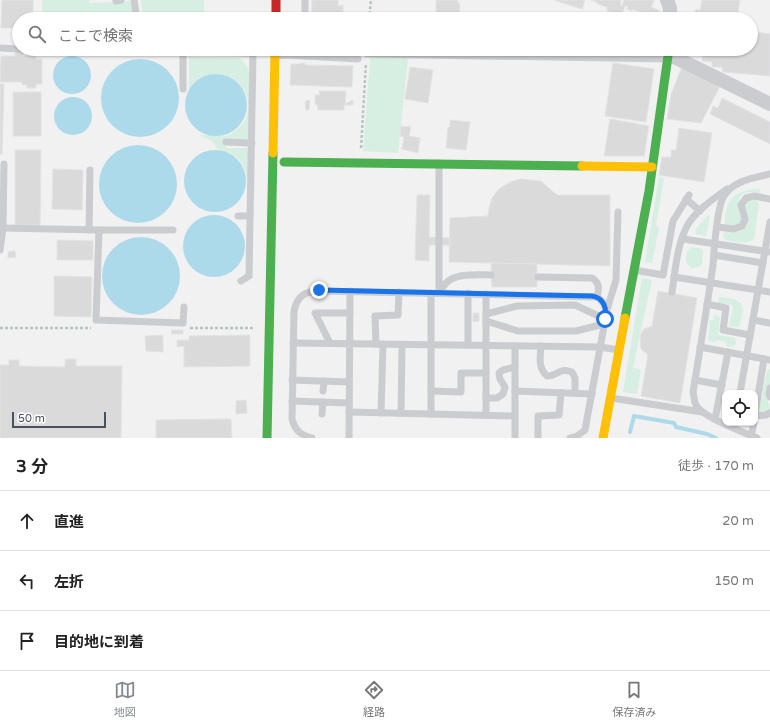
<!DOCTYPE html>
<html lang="ja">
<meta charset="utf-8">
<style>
body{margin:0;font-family:"Varela Round","Noto Sans JP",sans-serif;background:#f6f6f6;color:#222}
.controls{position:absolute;right:12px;bottom:12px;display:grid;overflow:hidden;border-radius:8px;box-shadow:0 1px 3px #0004}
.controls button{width:36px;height:36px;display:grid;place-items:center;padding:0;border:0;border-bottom:1px solid #e0e0e0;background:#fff;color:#222;font:20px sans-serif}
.scale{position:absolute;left:12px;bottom:10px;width:94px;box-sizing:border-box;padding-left:4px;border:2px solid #48515d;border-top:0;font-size:11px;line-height:14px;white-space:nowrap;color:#48515d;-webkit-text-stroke:3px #fff;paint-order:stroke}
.stop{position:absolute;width:12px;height:12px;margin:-9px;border:3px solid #1a73e8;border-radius:50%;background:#fff}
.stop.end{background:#1a73e8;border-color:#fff;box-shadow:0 1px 4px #0008}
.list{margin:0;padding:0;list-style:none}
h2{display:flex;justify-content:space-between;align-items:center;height:52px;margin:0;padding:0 16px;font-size:17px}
h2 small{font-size:13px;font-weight:400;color:#767676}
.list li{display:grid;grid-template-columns:26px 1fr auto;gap:12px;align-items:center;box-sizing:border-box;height:60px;padding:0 16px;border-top:1px solid #e0e0e0}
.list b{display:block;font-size:15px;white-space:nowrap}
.list em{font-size:13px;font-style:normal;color:#767676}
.icon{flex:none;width:22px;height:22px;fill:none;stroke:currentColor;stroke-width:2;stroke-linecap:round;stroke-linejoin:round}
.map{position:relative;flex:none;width:770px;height:438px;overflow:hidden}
.search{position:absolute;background:#fff;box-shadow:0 1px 3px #0004;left:12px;right:12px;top:12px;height:44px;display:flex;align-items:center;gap:10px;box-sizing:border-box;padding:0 14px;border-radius:22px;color:#767676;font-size:15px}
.sheet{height:232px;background:#fff}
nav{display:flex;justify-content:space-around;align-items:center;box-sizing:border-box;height:56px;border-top:1px solid #e0e0e0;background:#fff;font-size:11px;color:#767676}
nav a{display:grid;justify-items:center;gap:2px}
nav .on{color:#838991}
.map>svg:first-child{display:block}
.green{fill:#d6efe2}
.water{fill:#acdaeb}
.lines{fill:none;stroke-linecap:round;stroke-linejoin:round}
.stream{stroke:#acdaeb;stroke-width:4}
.building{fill:#dadadb;stroke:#e2e3e4}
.path{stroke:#b8c4c1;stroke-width:2.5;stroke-dasharray:3 2;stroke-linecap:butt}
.lane{stroke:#cacccf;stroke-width:7}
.street{stroke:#cacccf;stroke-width:14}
.fast{stroke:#4caf50;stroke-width:9}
.slow{stroke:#ffc107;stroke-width:9}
.jam{stroke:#c62828;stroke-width:9}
.route{stroke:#1a73e8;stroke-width:5}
</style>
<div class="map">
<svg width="770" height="438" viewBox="0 0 770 438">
<rect width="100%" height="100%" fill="#f1f1f1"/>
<g class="green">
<polygon points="42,0 89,0 90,3 114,2 115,3 132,1 134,19 42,19"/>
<polygon points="141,0 204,0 204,19 143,19"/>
<path d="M 189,57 L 239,58 L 243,61 L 249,70 L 249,139 L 225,140 L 226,148 L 249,148 L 248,185 C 245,162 240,156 217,149 C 214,141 208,138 199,136 C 209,132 221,140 232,133 C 275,107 225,44 189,90 Z"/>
<polygon points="370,58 408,58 398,153 363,151"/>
<polygon points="659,177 664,178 656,225 659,228 652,263 645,262"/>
<path d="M 754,189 L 760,189 L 761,193 C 758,193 754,192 751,192 C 735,193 737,208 741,219 L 738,225 L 728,226 L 725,224 C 725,202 732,192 754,189 Z"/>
<path d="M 755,199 L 759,204 L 754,239 C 747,245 732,242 724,239 L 723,234 L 725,232 C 730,231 736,234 740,231 C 751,227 745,217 744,209 C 744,206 745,203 746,200 Z"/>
<polygon points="708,215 710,217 706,236 696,234 695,230"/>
<path d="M 691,247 L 699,248 L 703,250 L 702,264 L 699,267 C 698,267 692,268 692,268 C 683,265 685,251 691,247 Z"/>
<polygon points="642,278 652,280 633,367 641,370 637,394 623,392"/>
<polygon points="719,297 734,299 741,303 743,310 739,327 729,326 733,305 718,303"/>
<polygon points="714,315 720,317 718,335 735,338 736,343 734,346 727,347 725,341 716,340 715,342 708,341 710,320 713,320"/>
<path d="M 770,369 L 770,384 C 760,392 770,400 770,410 L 758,414 L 767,371 Z"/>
</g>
<g class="water">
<circle cx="72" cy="75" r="19"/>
<circle cx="140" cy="98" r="39"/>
<circle cx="216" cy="105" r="31"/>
<circle cx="73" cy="116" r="19"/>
<circle cx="138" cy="184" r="39"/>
<circle cx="215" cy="181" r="31"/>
<circle cx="214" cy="246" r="31"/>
<circle cx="141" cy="276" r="39"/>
</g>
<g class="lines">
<polyline class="stream" points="630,432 634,416 674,423 676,427 707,434 716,438"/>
</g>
<g class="building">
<polygon points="2,0 33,0 33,19 19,19 19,28 1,28"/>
<polygon points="312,0 338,0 338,6 343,5 343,19 311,19"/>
<polygon points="436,0 457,0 460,5 459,17 456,18 456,19 436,18"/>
<polygon points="554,0 585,0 582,9"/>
<polygon points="591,0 621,0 620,5 625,6 621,16 607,11 607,7 598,4 598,3"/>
<polygon points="624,0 654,0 651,7 660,11 657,19 632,9 632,11 627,9 628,7 622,5"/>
<polygon points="702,0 740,0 737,19 694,19 696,9 700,10"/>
<polygon points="751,31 770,34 770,76 723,72 722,67 712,67 712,62 702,61 703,49 751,49"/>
<polygon points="454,49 486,49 478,50 479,53 455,52"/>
<polygon points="552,49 618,49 618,53 552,55"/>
<polygon points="15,50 23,50 23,56 36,55 36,59 42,59 42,84 36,84 36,88 27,88 27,85 22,85 22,82 0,82 1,56 15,56"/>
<polygon points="300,63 305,63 305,65 353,66 352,87 290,85 291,64 299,64"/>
<polygon points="613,63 654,69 646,122 605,116"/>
<polygon points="682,66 720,86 701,123 667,119 671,95"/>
<polygon points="410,67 433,70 428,103 405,99"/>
<polygon points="0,84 4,84 2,154 0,154"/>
<polygon points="319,91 346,91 345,104 353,100 353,105 344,105 344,110 318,110 317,104 315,105 315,95 320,95"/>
<rect x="13" y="92" width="28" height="44"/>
<polygon points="722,98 770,122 770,144 710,114 713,106 718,108"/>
<polygon points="310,100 309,110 306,110 305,101"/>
<polygon points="610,119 649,126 644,156 604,156"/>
<polygon points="450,120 470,122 466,150 446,148 448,127 450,127"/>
<polygon points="401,126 411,127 409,136 420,138 418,153 402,149 404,137 400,136"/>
<polygon points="679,128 712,133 704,182 659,175 662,157 671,157 671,150 676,150"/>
<polygon points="15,150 41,150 40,225 15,225"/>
<polygon points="53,169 83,170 82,210 52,209"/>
<polygon points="521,179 541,181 557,195 610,195 610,266 449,262 450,218 488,216 489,208 492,198 499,189 510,182"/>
<polygon points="417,195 430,195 429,237 450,238 450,245 429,245 429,261 415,260"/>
<polygon points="57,240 93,241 93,260 57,260"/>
<polygon points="15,251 16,257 8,258 8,252"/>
<polygon points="491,263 537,264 537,287 492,287"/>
<polygon points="54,276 92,277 91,317 54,316"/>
<polygon points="658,291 697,298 680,403 641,396 648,355 641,349 640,339 641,334 644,329 652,326"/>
<polygon points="473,313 479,313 479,321 473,322"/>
<polygon points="171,330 183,330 183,334 172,334"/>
<polygon points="163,335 163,352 146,351 145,336"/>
<polygon points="250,335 250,366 184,367 184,346 177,347 177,340 189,340 189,336"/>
<polygon points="65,359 76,359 76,366 122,366 121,438 0,438 0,365 9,365 9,360 19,360 19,366 65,367"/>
<polygon points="246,400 247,413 236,414 236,401"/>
<polygon points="231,419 232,438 156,438 156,420"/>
</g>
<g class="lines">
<g class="path">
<polyline points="369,19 371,0"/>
<polyline points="361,148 366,63"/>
<polyline points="0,328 91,328"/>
<polyline points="190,328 255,328"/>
</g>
<g class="lane">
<polyline points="134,0 137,19"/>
<polyline points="116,1 121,0"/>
<polyline points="305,19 305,0"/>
<polyline points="0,48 19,49"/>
<polyline points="26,49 253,53 249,276 241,281"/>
<polyline points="183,52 183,89"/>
<polyline points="367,54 668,59"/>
<polyline points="275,56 286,55 358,59"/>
<polyline points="226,142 252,143"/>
<polyline points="439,163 439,293"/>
<polyline points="686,199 700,211"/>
<polyline points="238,216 250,216"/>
<polyline points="717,227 734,229 742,226 745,219 741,205 746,198 754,196 770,199"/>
<polyline points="3,228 99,230 96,320 183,323 184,307"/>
<polyline points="89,230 90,170"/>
<polyline points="99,230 173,230"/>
<polyline points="683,239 770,252"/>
<polyline points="0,250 3,228 4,164"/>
<polyline points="714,255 763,263"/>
<polyline points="634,270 663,275 673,221 689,195"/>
<path d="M 538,277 L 592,278 C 600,283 599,289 597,297"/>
<polyline points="674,277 770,292"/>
<path d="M 672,292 C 675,271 677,247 686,228 C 694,212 713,199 727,189"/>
<path d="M 441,293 C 445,271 475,275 491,275"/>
<polyline points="468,293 468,345"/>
<polyline points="707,304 726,308 723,330 750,335"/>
<polyline points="606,313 616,280 618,212"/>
<polyline points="486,314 517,306 575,305 605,319"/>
<polyline points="753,320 770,323"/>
<polyline points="486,321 518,331 576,331 604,324"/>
<polyline points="293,343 600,347 619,350"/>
<polyline points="330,343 315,313 350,313"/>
<polyline points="376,344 375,316 398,315 399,292"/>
<path d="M 541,346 C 540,358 538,368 547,376 C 559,376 558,367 572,372 L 575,378 L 575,393"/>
<polyline points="700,347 770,360"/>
<polyline points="292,380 349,382"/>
<polyline points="695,380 722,385"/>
<polyline points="770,388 769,394 770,397"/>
<polyline points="323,391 324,381"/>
<polyline points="431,391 461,392 461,373 486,373"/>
<polyline points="515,391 592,394"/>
<polyline points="740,393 770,222"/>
<polyline points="486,398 497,398 503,394 505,387 500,379 499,373 503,370 515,367"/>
<polyline points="611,398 702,412"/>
<polyline points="292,401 349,403"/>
<polyline points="349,412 514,416"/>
<polyline points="381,413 383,344"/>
<polyline points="401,413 402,345"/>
<polyline points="322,414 323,402"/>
<polyline points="431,414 431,293"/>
<polyline points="755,414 764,359"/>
<polyline points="486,415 486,294"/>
<polyline points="755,416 766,415 770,413"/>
<polyline points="715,419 728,352"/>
<polyline points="751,436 754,423"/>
<path d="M 312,438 C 300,435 295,430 292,419 L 294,311 C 297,297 304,291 319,291 L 597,297 C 604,301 606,307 606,315 L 585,430 L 577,436 L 570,438"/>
<polyline points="349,438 350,291"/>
<polyline points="515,438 515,346"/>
<polyline points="538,438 538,416 559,415 561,393"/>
<path d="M 757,438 C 743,432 702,417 696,405 C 694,401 694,396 693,392 C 700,350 707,307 713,265 C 714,250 717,206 724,196 C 734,180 754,178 770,174"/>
</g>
<g class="street">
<polyline points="667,0 670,8 670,19"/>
<polyline points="668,54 770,104"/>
</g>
<g class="fast">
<polyline points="284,162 582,166"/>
<polyline points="625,318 649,191 669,49"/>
<polyline points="267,438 273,153"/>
</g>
<g class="slow">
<polyline points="273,153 275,49"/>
<polyline points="582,166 652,167"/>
<polyline points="603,438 625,318"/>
</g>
<polyline class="jam" points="276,0 276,19"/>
</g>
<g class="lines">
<path class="route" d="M 319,290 L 592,296 C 604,298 607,308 605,319"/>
</g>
</svg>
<div class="controls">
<button><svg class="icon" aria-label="locate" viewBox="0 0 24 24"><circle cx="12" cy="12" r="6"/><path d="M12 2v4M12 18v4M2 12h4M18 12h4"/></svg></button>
</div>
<div class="scale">50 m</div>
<div class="stop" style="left:605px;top:319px"></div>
<div class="stop end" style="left:319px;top:290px"></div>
<div class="search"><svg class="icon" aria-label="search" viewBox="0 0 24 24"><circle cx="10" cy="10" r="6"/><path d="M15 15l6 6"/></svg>ここで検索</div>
</div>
<section class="sheet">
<h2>3 分<small>徒歩 · 170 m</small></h2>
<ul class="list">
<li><svg class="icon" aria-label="ahead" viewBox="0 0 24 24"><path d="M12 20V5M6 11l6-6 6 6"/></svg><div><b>直進</b></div><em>20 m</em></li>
<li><svg class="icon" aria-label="left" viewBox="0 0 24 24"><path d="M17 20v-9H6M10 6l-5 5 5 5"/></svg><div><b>左折</b></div><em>150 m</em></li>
<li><svg class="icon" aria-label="arrive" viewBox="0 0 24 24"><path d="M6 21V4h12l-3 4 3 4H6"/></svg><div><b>目的地に到着</b></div></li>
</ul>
</section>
<nav>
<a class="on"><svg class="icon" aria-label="map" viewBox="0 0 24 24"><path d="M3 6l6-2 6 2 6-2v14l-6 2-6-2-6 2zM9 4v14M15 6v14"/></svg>地図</a>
<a><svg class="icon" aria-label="directions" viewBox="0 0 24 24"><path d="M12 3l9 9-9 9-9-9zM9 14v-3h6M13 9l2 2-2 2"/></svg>経路</a>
<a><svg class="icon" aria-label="saved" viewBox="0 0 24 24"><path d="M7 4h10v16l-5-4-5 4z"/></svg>保存済み</a>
</nav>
